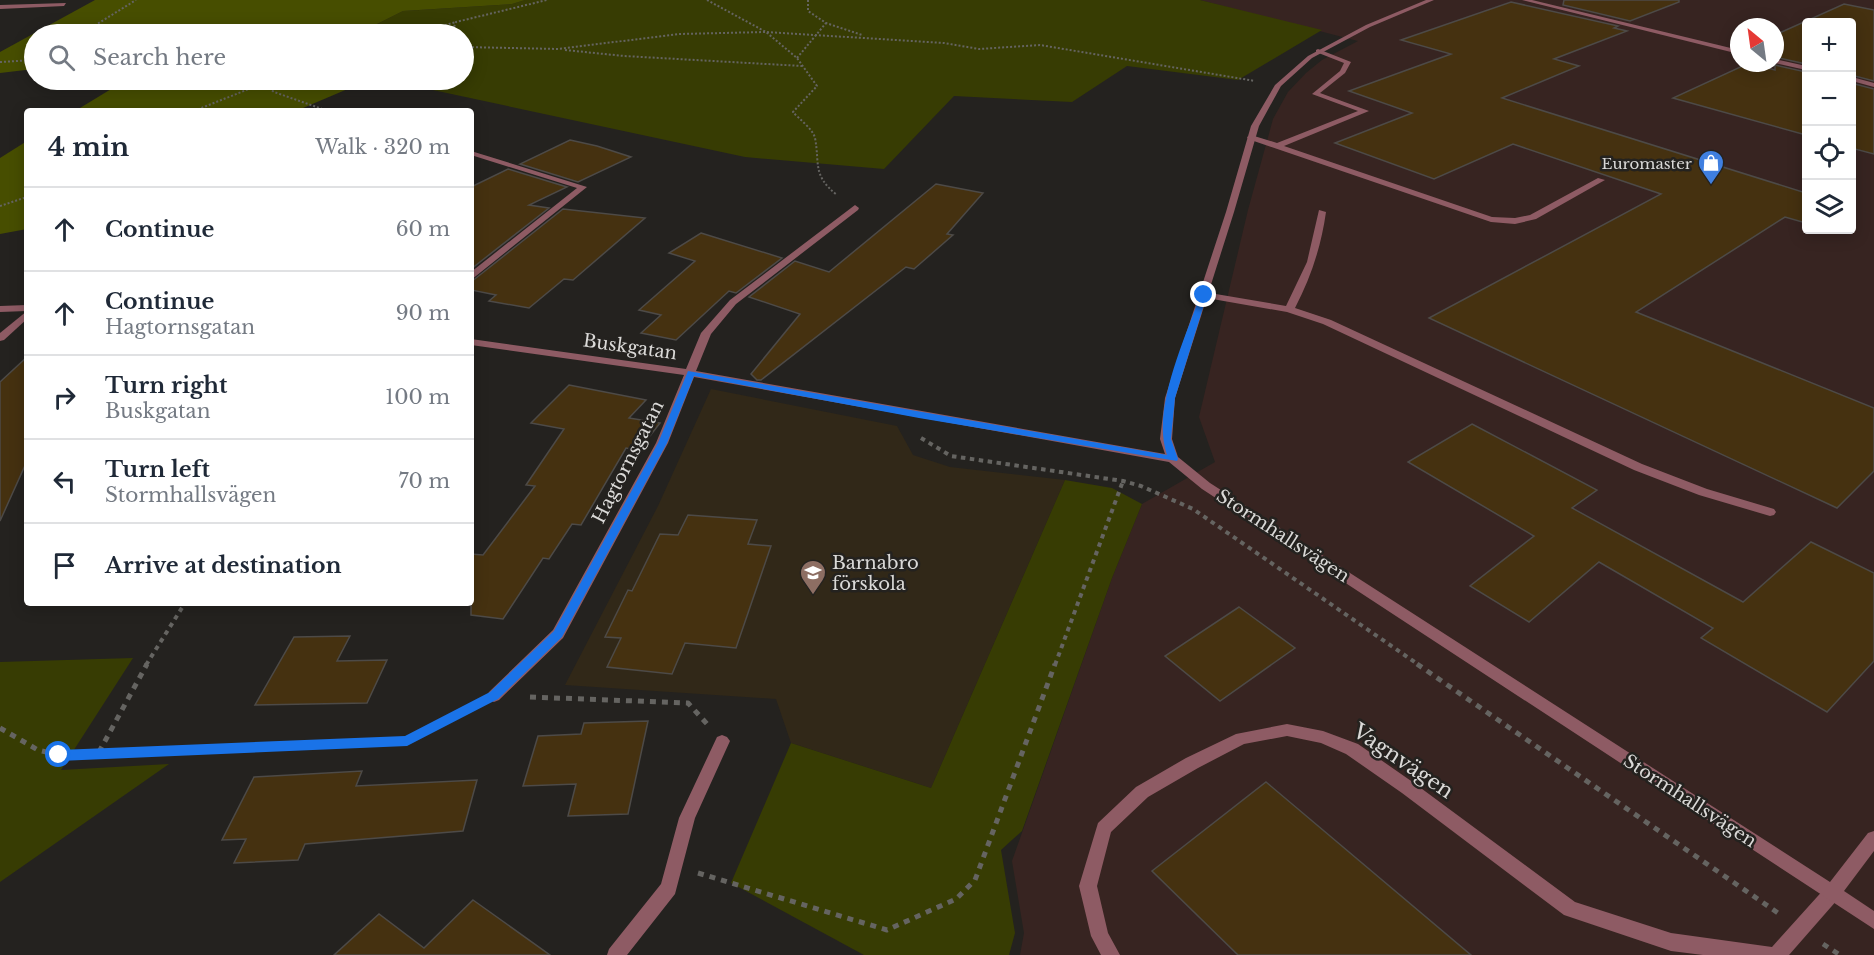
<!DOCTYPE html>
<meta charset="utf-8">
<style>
body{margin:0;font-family:"Libre Baskerville",serif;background:#f6f6f7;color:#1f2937}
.controls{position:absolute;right:18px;top:18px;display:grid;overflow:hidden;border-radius:6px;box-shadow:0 3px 15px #0003}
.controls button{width:54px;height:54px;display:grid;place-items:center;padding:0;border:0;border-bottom:2px solid #e0e1e3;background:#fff;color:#1f2937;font:30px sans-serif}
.compass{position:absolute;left:1730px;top:18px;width:54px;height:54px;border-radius:50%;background:#fff;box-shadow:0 3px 15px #0003;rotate:331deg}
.stop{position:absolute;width:18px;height:18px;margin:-14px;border:4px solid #1a73e8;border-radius:50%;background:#fff}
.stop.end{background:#1a73e8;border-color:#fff;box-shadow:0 2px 6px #0008}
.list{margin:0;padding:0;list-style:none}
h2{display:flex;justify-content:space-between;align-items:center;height:78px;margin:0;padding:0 24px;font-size:26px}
h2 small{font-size:20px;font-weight:400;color:#747a83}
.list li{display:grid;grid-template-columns:39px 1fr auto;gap:18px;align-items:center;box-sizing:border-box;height:84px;padding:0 24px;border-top:2px solid #e0e1e3}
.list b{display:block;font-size:22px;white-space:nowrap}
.list p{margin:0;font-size:20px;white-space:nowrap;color:#747a83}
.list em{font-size:20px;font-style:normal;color:#747a83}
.icon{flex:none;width:33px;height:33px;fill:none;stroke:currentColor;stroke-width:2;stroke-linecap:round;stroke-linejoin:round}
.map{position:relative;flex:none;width:1874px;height:955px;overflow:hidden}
.search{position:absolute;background:#fff;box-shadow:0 3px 15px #0003;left:24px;top:24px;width:450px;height:66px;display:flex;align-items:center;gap:15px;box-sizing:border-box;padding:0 21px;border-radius:33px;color:#747a83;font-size:22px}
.panel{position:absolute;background:#fff;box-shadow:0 3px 15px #0003;left:24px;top:108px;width:450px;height:498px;border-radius:6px}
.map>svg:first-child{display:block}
.industrial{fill:#372421;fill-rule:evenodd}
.education{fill:#312818}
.green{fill:#373c03}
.forest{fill:#474e00}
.building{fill:#453110;stroke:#4d4a47;stroke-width:1.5}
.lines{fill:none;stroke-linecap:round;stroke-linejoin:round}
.path-far2{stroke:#656461;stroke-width:2;stroke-dasharray:2 2;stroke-linecap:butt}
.path-far1{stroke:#656461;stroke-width:4;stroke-dasharray:4.5 4.5;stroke-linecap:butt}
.path{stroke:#656461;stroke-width:5;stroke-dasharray:6 6;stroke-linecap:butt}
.lane{fill:#8e5b64;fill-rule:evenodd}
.street{fill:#8e5b64;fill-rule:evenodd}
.route{fill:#1a73e8}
.labels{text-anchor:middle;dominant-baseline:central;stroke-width:5;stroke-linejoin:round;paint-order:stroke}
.far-poi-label{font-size:15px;fill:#dad9d7;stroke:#24221f;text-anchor:end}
.street-label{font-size:18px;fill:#dad9d7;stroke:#24221f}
.poi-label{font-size:18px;fill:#dad9d7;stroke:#24221f;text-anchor:start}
.near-street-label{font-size:21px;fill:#dad9d7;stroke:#24221f}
</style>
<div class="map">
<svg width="1874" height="955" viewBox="0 0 1874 955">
<rect width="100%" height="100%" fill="#24221f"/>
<path class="industrial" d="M 1200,0 L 1874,0 L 1874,955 L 1020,955 L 1024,933 L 1012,861 L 1112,578 L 1142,504 L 1215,462 L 1199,417 L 1248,210 L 1273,119 L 1288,92 L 1306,73 L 1322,60 L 1358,41 ZM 1806,22 L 1852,22 L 1852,230 L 1806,230 ZM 1739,27 L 1775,27 L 1775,63 L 1739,63 Z"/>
<polygon class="education" points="711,389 897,426 913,455 950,467 1065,480 931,788 791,743 776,699 565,685 658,506"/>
<g class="green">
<polygon points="525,0 1200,0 1322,30 1238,80 1127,66 1072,102 954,96 884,169 745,157 386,80 464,80 464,34 326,34 365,30 403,11 512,4"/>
<polygon points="1065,480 1112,488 1142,504 1112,578 1022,831 1001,850 1015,933 1009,955 864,955 731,883 791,743 931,788"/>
<polygon points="133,658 61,770 169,764 0,882 0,662"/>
</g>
<g class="forest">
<polygon points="95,0 525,0 512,4 403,11 365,30 326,34 34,34 34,69 0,73 0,52"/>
<polygon points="126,80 386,80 350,88 296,111 75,111"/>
<polygon points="27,141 27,229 0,234 0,158"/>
</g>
<g class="building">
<polygon points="1564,0 1679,0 1679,2 1630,21 1563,5"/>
<polygon points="1511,2 1618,26 1614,28 1627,31 1554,59 1579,66 1502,98 1806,193 1806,223 1785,217 1636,312 1874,408 1874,471 1837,508 1429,318 1661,194 1513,144 1434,179 1335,143 1412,113 1349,91 1451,54 1401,40"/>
<polygon points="1844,4 1874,10 1874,81 1851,75 1851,22 1806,22 1806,64 1775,57 1775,35"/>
<polygon points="1749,63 1775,70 1775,65 1806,72 1806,135 1673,98"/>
<polygon points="1851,83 1874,89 1874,154 1851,148"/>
<polygon points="570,140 597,146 631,157 578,182 520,164"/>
<polygon points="508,169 567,187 529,205 549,208 471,269 471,187"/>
<polygon points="936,184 983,193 947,234 953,235 914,269 906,267 761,380 757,380 751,374 800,314 749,297 795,261 829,272"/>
<polygon points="563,209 645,218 573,280 564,279 529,308 489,301 496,295 471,290 471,282"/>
<polygon points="701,233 782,258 736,293 729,291 676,340 641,333 661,315 639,310 695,261 669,253"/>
<polygon points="27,357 27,461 0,521 0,382"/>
<polygon points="569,385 646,400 629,418 660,423 639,450 626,448 581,525 572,524 549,559 543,558 503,619 471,615 471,554 483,555 535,486 526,485 564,429 531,423"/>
<polygon points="1472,424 1597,490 1572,508 1743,602 1811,542 1874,573 1874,661 1827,712 1701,638 1713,628 1599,562 1529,622 1470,586 1534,536 1408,462"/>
<polygon points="688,515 757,520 748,544 771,546 736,648 685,643 672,674 607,667 621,638 605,637 628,590 632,591 660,534 678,535"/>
<polygon points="1239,607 1295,648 1220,701 1165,656"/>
<polygon points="350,636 337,661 387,660 367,703 255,705 294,637"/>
<polygon points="648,721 628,814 568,816 576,784 523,786 538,736 581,734 584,723"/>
<polygon points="362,771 356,786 477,780 463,831 305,844 298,860 234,863 246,839 222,840 254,777"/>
<polygon points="1266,782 1471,955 1238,955 1152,871"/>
<polygon points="473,900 550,955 334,955 379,914 424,948"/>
</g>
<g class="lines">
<g class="path-far2">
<path d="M 707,0 L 766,32 L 797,58 L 817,86 L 793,112 C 799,119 813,129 815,138 C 820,164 812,175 837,195"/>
<polyline points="808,0 808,11 826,23 862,35"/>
<polyline points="81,34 136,0"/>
<polyline points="414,34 456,22"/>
<polyline points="451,34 456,22 547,0"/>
<polyline points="464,47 558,49 679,34 766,32 944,43 979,49 1040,45 1255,81"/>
<polyline points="565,50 624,56 802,66"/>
<polyline points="797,58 826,23"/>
<polyline points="0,62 34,60"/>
<polyline points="231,80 261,82 274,92 328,111"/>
<polyline points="194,111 271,80"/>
<polyline points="0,206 27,197"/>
</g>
<g class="path-far1">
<polyline points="921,438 951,456 1123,481 1141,486 1193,509 1419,665"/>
<polyline points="146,665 185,603"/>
<polyline points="1055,665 1123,481"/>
</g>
<g class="path">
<polyline points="1417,664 1778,913"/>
<polyline points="530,697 688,703 708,725"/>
<polyline points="0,728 38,750 59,755 407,741 472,707"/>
<polyline points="99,752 147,664"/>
<polyline points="698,873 887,930 956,899 975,880 1055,664"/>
<polyline points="1823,944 1840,955"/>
</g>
<g class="lane">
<polygon points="66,3 64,6 0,9 0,5"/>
<polygon points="1318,49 1351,62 1345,73 1320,93 1369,111 1284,146 1492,217 1515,218 1530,215 1598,178 1605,180 1536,219 1515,224 1491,222 1248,139 1247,137 1251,135 1277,143 1358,111 1312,94 1340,71 1344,63 1316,52 1316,50"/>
<path d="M 1319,210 L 1326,212 C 1321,247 1311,277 1295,308 L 1331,320 L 1642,464 L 1707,489 L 1774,509 L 1776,512 L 1774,515 L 1770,516 L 1699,495 L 1634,470 L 1323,324 L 1287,312 L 1201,297 L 1201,293 L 1204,292 L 1286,306 L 1307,262 Z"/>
<polygon points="1287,724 1323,731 1358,744 1414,783 1575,902 1671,933 1772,947 1826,887 1832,885 1838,887 1841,893 1838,899 1789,955 1703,955 1671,951 1564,915 1402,793 1346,754 1321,743 1287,736 1244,744 1198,768 1148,797 1111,832 1097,886 1108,933 1120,955 1101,955 1091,936 1079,886 1098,823 1136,787 1186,758 1236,734"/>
</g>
<g class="street">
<polygon points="1426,0 1434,0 1370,27 1312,58 1281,86 1259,126 1234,212 1175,398 1172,439 1178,457 1210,483 1830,882 1868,833 1874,831 1874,851 1844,891 1874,911 1874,929 1202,489 1169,462 694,377 668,443 563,638 499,700 494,702 489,700 487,696 489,692 553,630 656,443 684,375 471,345 471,339 686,369 701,333 730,300 855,205 859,208 858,210 736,304 711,334 696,371 1165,454 1160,439 1165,398 1226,212 1251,126 1275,85 1308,56 1366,25"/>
<polygon points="1522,0 1532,0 1739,50 1739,54"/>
<polygon points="1775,59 1806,66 1806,70 1775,63"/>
<polygon points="1852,77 1874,83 1874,87 1852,81"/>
<polygon points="471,151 587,187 471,280 471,272 577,188 471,155"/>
<polygon points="27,305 27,311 0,312 0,306"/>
<polygon points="27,311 27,319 4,340 0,341 0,333"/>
<polygon points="722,735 727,737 730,741 695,818 675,894 627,955 607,955 609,949 661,884 679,818 717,737"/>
</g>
</g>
<path class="route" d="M 1204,293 L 1207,295 L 1175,398 L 1171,439 L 1178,459 L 1177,461 L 919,418 L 694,376 L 667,443 L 562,637 L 498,699 L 407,746 L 59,761 L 53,755 L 59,750 L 405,736 L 490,692 L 554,631 L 658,443 L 688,371 L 1167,455 C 1151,409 1185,340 1200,295 Z"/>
<defs>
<symbol id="shop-pin" viewBox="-11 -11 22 30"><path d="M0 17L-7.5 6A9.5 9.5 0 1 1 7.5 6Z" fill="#3f7fe0" stroke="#24221f"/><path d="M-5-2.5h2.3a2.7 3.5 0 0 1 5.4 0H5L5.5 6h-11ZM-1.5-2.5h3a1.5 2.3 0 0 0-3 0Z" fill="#fff"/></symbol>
<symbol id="school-pin" viewBox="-11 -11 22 30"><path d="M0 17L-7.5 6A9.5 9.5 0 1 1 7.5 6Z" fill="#8d6e63" stroke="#24221f"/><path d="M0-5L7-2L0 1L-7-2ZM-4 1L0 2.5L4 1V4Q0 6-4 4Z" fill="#fff"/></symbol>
</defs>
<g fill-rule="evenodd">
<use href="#shop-pin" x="1696" y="148" width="30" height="40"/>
<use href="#school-pin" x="798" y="558" width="30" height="40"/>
</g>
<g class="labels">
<g class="far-poi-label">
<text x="1692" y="163">Euromaster</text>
</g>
<g class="street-label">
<text transform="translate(630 347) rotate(8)">Buskgatan</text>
<text transform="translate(628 462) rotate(-63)">Hagtornsgatan</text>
<text transform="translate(1283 536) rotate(33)">Stormhallsvägen</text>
<text transform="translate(1690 801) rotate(33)">Stormhallsvägen</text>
</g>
<g class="poi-label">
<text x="832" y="563">Barnabro<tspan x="832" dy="21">förskola</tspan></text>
</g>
<g class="near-street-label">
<text transform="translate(1403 761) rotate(34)">Vagnvägen</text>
</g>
</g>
</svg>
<div class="controls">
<button>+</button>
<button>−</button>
<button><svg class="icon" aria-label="locate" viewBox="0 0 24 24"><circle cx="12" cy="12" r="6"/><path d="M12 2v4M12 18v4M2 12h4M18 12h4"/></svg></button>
<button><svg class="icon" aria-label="layers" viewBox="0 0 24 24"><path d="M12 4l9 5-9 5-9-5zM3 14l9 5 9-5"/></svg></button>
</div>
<svg class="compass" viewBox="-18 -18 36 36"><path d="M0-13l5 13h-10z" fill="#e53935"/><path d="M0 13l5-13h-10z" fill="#747a83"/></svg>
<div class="stop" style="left:59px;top:755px"></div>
<div class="stop end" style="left:1204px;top:295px"></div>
<div class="search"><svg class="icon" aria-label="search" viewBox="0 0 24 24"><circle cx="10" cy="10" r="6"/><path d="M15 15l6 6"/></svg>Search here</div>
<section class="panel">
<h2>4 min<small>Walk · 320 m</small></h2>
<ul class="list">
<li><svg class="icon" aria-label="ahead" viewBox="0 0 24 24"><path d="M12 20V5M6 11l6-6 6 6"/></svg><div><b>Continue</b></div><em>60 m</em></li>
<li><svg class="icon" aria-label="ahead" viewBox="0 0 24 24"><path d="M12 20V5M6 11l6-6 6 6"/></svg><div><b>Continue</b><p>Hagtornsgatan</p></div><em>90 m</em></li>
<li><svg class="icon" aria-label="right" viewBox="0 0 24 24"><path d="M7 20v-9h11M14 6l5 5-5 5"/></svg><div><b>Turn right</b><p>Buskgatan</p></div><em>100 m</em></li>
<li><svg class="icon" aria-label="left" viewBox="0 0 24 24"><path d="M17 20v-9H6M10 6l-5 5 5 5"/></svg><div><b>Turn left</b><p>Stormhallsvägen</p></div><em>70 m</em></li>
<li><svg class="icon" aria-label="arrive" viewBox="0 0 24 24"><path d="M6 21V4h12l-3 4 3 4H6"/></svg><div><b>Arrive at destination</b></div></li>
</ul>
</section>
</div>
